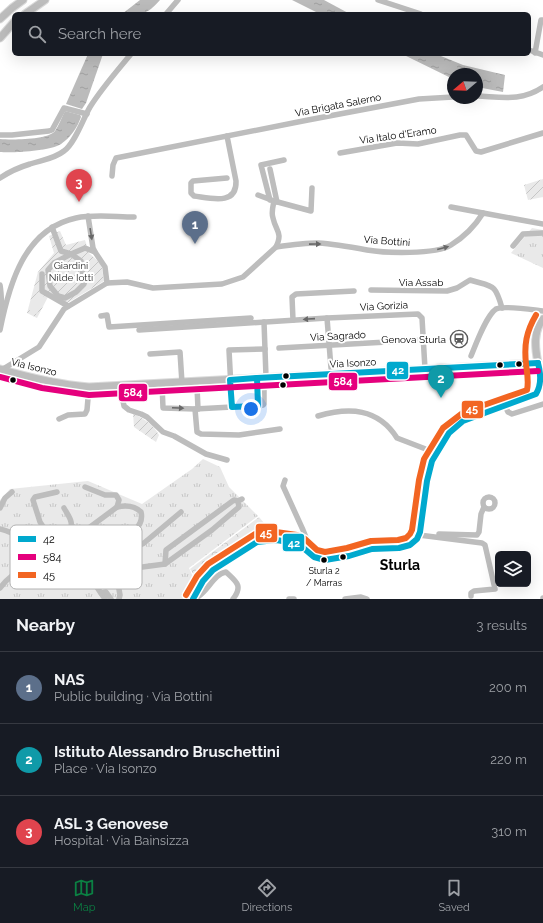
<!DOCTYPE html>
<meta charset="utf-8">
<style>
body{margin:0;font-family:Raleway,sans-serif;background:#20242c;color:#f1f3f6}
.controls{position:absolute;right:12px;bottom:12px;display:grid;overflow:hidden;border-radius:6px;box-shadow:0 4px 16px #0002}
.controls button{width:36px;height:36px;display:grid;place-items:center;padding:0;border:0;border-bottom:1px solid #363941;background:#171b24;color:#f1f3f6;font:20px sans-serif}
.compass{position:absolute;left:447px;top:68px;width:36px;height:36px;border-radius:50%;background:#171b24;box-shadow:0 4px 16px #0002;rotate:251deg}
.you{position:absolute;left:251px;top:409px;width:14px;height:14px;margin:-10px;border:3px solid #fff;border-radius:50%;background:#1a73e8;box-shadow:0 0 0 6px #1a73e833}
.badge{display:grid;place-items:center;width:26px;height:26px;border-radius:50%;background:#0b8043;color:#fff;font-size:13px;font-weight:700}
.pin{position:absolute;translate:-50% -33px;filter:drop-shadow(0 1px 2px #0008)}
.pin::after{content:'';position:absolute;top:21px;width:14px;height:12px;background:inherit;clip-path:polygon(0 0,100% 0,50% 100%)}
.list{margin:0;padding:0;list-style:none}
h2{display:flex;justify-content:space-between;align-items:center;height:52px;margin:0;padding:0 16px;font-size:17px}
h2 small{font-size:13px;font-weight:400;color:#9ea1a6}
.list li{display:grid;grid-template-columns:26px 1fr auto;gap:12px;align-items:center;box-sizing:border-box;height:72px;padding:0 16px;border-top:1px solid #363941}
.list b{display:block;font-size:15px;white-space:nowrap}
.list p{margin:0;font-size:13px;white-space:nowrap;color:#9ea1a6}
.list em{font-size:13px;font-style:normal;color:#9ea1a6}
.icon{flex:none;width:22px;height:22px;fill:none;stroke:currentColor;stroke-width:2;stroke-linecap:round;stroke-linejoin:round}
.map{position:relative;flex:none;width:543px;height:599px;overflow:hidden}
.search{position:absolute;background:#171b24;box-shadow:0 4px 16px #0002;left:12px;right:12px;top:12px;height:44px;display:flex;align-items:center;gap:10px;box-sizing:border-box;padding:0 14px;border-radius:6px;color:#9ea1a6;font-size:15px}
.sheet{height:268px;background:#171b24}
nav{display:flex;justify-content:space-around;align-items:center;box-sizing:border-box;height:56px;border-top:1px solid #363941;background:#171b24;font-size:11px;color:#9ea1a6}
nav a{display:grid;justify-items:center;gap:2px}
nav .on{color:#0b8043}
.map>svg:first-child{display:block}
.grass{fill:url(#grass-tufts)}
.forest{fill:url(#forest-crowns)}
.garden{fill:url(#garden-furrows)}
.pitch{fill:#e9e9e9}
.water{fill:url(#water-ripples)}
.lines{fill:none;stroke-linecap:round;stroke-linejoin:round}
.major-casing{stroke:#dbdbdb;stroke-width:9}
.minor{stroke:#bdbdbd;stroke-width:5.5}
.major{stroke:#bdbdbd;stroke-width:7}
.bus-1-casing{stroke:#fff;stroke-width:9}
.bus-2-casing{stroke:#fff;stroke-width:9}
.bus-3-casing{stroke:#fff;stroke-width:9}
.bus-1{stroke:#00a9ce;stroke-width:6}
.bus-2{stroke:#e5007d;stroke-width:6}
.bus-3{stroke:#f26522;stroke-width:6}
.oneway{fill:#686868}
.bus-dot{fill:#000;stroke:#fff;stroke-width:1.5}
.labels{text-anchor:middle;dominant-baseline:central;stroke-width:4;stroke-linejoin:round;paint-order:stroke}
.bus-label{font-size:9px;fill:#000;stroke:#fff}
.street-label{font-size:10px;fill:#000;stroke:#fff}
.park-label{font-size:10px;fill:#2e2e2e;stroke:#fff}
.poi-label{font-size:10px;fill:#000;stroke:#fff;text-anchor:end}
.district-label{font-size:14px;font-weight:bold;fill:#000;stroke:#fff}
.key{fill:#fff;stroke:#b2b2b2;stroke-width:1}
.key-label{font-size:11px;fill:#000}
.line-badge{stroke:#fff;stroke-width:1.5}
.badge-label{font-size:11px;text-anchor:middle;font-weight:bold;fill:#fff}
</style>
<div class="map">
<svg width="543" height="599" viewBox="0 0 543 599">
<defs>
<pattern id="grass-tufts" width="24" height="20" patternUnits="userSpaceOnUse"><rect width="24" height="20" fill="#e9e9e9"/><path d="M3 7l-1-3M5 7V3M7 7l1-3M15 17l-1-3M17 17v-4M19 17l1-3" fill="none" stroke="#c6c6c6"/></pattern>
<pattern id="forest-crowns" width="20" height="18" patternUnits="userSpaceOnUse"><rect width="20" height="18" fill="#e9e9e9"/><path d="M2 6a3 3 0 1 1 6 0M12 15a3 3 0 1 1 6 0" fill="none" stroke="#c6c6c6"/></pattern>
<pattern id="garden-furrows" width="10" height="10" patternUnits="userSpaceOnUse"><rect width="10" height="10" fill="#e9e9e9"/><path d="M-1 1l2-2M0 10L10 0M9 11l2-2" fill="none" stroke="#c6c6c6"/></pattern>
<pattern id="water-ripples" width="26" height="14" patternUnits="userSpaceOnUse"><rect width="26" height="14" fill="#bbb"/><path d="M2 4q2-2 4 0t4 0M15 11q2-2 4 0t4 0" fill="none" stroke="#9f9f9f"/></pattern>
</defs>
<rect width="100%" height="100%" fill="#fff"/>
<g class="grass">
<polygon points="532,228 543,230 543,268 511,253"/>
<polygon points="203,459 220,467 229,487 258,516 189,568 194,579 186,599 0,599 0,500 10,489 88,481 142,504 192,469"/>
</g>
<path class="forest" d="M 259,517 L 269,529 L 278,532 L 277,534 C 245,532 225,554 201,571 L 196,578 L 190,569 Z"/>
<g class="garden">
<polygon points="543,179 543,197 528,200 524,185"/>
<polygon points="60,231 66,245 85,240 89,253 99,262 102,268 104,281 64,305 49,295 37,318 27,313 38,272 54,253 49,236"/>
<path d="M 133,413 C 144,419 153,424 159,435 L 156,442 L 134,427 Z"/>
</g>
<polygon class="pitch" points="37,293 45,297 37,314 29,310"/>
<g class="water">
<path d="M 140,0 L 160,0 C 146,16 142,14 122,14 Z"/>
<polygon points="292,0 324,0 350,14 320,14"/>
<polygon points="88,54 103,54 86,103 82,109 66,104"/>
<polygon points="402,54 436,54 463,65 505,75 503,92 477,87 477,74 453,74 453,79"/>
<path d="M 65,111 L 80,115 L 81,117 C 77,128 71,137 61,144 C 51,151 13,153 0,152 L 0,139 C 12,140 48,140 55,131 C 59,125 62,117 65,111 Z"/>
</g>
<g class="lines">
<defs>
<g id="major">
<polyline points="25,14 45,0"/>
<polyline points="0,19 12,8 23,0"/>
<polyline points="0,38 14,22"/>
<path d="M 0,369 C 31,378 56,384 89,387 L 538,363 C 535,348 533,331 543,319"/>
</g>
</defs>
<use href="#major" class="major-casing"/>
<g class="minor">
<polyline points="378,0 421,14"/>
<polyline points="166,14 178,0"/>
<polyline points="529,50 543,55"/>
<polyline points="535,53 541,20 543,20"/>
<path d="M 477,96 C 501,97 521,102 543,87"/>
<polyline points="0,135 12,135 49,131 52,130 64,108 87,114"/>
<path d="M 227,136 L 236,181 C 237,206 210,198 194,196 L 191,193 L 191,183 L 193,181 L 227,178"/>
<polyline points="340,153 397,143 418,144 460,135 466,135 476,151 481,152 543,133"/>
<polyline points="270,169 277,202"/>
<polyline points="112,176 113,165 116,158 308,120 419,99 453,97"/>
<path d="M 0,178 C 9,172 20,167 30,164 C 42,160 54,159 64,151 C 75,143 83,119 90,107 C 102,88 117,71 131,54"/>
<polyline points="258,195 274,201 311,211 312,188"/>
<polyline points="270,200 261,165 284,160"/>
<polyline points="451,207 483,213"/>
<polyline points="88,216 93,248 95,252 105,267 107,283"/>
<polyline points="52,227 61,251 71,254 85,248 95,252"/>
<polyline points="513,246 523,234 543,233"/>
<path d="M 276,247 C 290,245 304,243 318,243 C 335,244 351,247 367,250 C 385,253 435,255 451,245 C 464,237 475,226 483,213 L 543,224"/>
<polygon points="71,254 81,261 84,284 76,292 65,298 58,296 50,286 48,270 54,263"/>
<polyline points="42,274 42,291 68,306"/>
<path d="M 0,285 C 2,296 1,305 2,316"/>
<path d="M 371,290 L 447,291 L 457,288 L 470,280 C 493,287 495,283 502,308"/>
<polyline points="101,316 107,315 109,327 251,318"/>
<polyline points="327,318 331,368"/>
<polyline points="293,320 292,297 296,294 354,291"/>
<polyline points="264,322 266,377"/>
<path d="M 0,330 C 9,285 24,229 76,218 C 94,214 116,217 134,217"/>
<polyline points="139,330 327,318 418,314 422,318 425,369"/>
<polyline points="279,348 423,340"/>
<polyline points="150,354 180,352 182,383"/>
<path d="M 471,356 C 476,344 486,316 496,309 C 503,305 534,310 543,311"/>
<path d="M 3,369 L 39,347 L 64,309 L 107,283 L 127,282 L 153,288 L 222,284 L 243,277 L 276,247 C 283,232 276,232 273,218 C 271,213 273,206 274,201"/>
<polyline points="257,378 258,406 232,407 229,350 265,349"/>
<polyline points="162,384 163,408 195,409 232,407"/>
<polyline points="120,386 124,406 129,410 141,414 147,417 163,432 174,436 206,454 227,460"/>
<polyline points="197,387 198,409"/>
<polyline points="258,406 263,405 264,404 264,377"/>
<polyline points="505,406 508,412 512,414 543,404"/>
<polyline points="195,409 197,432 201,434 239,435 280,429"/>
<path d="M 318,416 C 349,407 378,408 397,438 L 436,453"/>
<polyline points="59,419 68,415 85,414 87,410 89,387"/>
<polyline points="285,480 283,486 303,530 307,540 308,553"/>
<polyline points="85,487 105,495 116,495 119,500 117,507"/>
<circle cx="489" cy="503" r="6"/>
<polyline points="0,508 5,498 12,492"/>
<path d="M 0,529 C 16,533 26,541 38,553"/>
<polyline points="439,534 477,535 479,532 481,514 484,507"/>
<polyline points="419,535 482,543 485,545 495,589 474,591 471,593 471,596"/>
<path d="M 50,537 L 71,529 C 73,521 68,515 64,508"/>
<polyline points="54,543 40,522 33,500 35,497 57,492"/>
<polyline points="165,564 166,550 234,500 238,501"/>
<polyline points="92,578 100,566 144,543 181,512"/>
<path d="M 0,588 L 6,581 L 38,553 L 54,543 L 78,536 L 117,507 C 126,505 134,505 141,512 C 148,541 86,543 89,570 C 90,580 100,591 105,599"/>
<polyline points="101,593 106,592 111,599"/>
<polyline points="119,599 120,595 117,578 135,568 165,564 212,530 239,507 238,501 242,499"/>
<path d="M 193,599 L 203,581 L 213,570 L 257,542 L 276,540 L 295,543 L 301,546 L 308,553 L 314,557 L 325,560 L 349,556 L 372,549 L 399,548 L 410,545 L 417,539 L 420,532 L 427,481 L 432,461 L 449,433 L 463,421 L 536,394 C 543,384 541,374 538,363"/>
<path d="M 194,599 C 207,594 213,574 226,572 C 237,582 243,586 233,599"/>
<polyline points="289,599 294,599"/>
<polyline points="345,599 361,597 367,599"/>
<polyline points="543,599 543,598"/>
</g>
<use href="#major" class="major"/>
<defs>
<g id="bus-1">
<polygon points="257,378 258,406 232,407 230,380"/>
<polyline points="257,378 538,363"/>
<path d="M 193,599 L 203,581 L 213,570 L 257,542 L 276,540 L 295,543 L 301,546 L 314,557 L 325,560 L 349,556 L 372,549 L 399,548 L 410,545 L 417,539 L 420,532 L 427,481 L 432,461 L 449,433 L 463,421 L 536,394 C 542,384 541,374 538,363"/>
</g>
<polyline id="bus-2" points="0,377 42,388 89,395 538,371"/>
<path id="bus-3" d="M 186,595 L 197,576 L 208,564 L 255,534 L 276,532 L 297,535 L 305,539 L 317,550 L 325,552 L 347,548 L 371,541 L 398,540 L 406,538 L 410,534 L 412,530 L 419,480 L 424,459 L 443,428 L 464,412 L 527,390 C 529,381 527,373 526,364 C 524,345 526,332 536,315"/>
</defs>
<use href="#bus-1" class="bus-1-casing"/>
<use href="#bus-2" class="bus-2-casing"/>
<use href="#bus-3" class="bus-3-casing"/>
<use href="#bus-1" class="bus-1"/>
<use href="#bus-2" class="bus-2"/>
<use href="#bus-3" class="bus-3"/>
</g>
<defs><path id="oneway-solid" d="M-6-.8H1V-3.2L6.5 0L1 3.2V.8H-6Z"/></defs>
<g class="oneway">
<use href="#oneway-solid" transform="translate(91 234) rotate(81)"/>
<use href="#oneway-solid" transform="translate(315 244) rotate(-1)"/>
<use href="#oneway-solid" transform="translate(443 248) rotate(-15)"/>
<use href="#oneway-solid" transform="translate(309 319) rotate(176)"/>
<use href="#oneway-solid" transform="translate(178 408) rotate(3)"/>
</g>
<defs>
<symbol id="station-ring" viewBox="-11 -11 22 22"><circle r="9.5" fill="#fff" stroke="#595959" stroke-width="1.5"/><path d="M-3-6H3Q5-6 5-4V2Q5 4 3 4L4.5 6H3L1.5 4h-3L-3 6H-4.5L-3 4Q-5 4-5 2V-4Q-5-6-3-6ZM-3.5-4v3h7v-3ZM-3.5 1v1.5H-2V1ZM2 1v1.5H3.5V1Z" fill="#595959"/></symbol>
</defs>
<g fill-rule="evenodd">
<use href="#station-ring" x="449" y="329" width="20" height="20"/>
</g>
<g class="bus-dot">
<circle cx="519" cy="364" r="3.5"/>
<circle cx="500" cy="365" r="3.5"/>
<circle cx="286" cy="376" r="3.5"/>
<circle cx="13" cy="380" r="3.5"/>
<circle cx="283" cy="385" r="3.5"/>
<circle cx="343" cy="557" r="3.5"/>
<circle cx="324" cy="560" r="3.5"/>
</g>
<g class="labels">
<g class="bus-label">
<text x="324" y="571">Sturla 2<tspan x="324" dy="12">/ Marras</tspan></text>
</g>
<g class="street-label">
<text transform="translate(338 105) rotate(-11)">Via Brigata Salerno</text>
<text transform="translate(398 135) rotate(-8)">Via Italo d'Eramo</text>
<text transform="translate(387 241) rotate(4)">Via Bottini</text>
<text x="421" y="282">Via Assab</text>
<text transform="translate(384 306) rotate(-3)">Via Gorizia</text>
<text transform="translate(338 336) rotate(-3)">Via Sagrado</text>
<text transform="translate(353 363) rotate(-3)">Via Isonzo</text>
<text transform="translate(34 367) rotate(14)">Via Isonzo</text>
</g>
<g class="park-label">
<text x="71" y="265">Giardini<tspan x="71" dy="12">Nilde Iotti</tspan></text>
</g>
<g class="poi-label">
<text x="446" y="339">Genova Sturla</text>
</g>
<g class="district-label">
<text x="400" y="565">Sturla</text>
</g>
</g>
<rect x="10" y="525" width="132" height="64" rx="6" class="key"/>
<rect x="18" y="536" width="18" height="6" fill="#00a9ce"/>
<rect x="18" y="554" width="18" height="6" fill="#e5007d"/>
<rect x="18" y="572" width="18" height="6" fill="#f26522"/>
<g class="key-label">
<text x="43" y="543">42</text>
<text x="43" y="561">584</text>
<text x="43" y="579">45</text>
</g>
<g class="line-badge">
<rect x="386" y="361" width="23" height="19" rx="4" fill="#00a9ce"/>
<rect x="328" y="372" width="30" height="19" rx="4" fill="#e5007d"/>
<rect x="118" y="383" width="30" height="19" rx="4" fill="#e5007d"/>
<rect x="461" y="400" width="23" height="19" rx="4" fill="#f26522"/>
<rect x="255" y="523" width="23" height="20" rx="4" fill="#f26522"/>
<rect x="282" y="533" width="23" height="19" rx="4" fill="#00a9ce"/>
</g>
<g class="badge-label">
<text x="398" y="374">42</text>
<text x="343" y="385">584</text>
<text x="133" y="396">584</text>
<text x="472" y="413">45</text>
<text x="266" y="537">45</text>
<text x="294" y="547">42</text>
</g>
</svg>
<div class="controls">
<button><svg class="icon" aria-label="layers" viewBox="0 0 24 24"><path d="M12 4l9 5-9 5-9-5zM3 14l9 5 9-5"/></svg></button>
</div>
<svg class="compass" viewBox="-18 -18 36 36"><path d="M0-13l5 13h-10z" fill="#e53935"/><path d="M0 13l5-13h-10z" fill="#9ea1a6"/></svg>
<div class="you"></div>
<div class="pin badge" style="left:195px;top:244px;background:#5c6f8a">1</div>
<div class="pin badge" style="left:441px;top:398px;background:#0f9aa8">2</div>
<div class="pin badge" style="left:79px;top:202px;background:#e0444e">3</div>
<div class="search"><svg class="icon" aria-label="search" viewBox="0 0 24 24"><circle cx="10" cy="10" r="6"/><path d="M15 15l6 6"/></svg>Search here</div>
</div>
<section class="sheet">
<h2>Nearby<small>3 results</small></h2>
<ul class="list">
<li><span class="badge" style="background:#5c6f8a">1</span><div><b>NAS</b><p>Public building · Via Bottini</p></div><em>200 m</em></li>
<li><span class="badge" style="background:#0f9aa8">2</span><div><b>Istituto Alessandro Bruschettini</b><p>Place · Via Isonzo</p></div><em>220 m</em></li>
<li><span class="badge" style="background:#e0444e">3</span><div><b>ASL 3 Genovese</b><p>Hospital · Via Bainsizza</p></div><em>310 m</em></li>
</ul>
</section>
<nav>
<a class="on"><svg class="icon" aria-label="map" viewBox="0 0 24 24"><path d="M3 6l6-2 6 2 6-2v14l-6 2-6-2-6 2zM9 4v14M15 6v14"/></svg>Map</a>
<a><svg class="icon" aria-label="directions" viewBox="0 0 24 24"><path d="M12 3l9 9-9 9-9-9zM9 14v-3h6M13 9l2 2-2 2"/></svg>Directions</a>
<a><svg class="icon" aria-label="saved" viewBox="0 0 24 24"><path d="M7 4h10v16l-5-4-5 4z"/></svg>Saved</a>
</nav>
